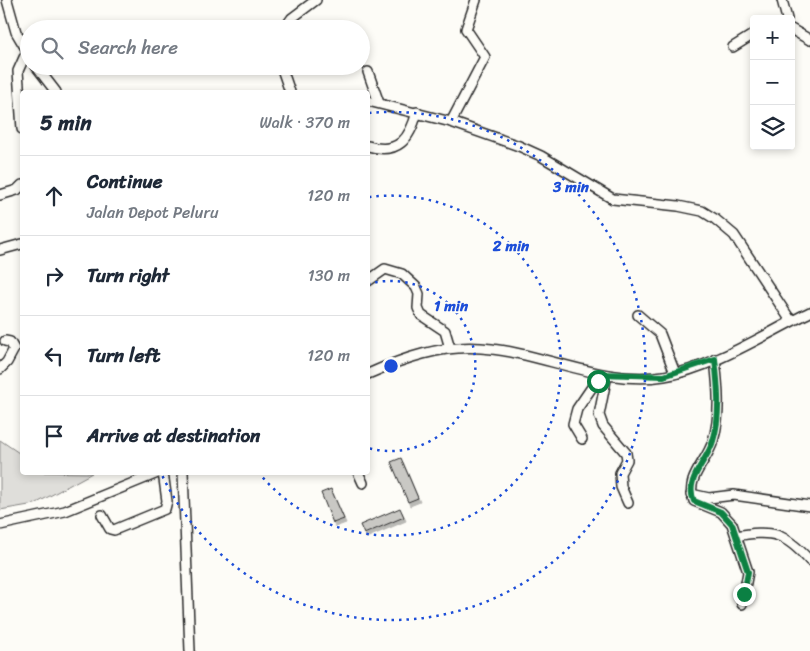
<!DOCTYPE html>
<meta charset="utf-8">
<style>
body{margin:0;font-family:Sriracha,sans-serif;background:#f6f6f7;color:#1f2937}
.controls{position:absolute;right:15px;top:15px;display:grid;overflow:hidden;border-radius:5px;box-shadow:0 2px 8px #0003}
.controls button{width:45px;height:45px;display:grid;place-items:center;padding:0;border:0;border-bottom:1px solid #e0e1e3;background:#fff;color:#1f2937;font:25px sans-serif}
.stop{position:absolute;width:15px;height:15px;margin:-11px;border:4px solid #0b8043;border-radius:50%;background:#fff}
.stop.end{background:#0b8043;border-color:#fff;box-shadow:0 1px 5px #0008}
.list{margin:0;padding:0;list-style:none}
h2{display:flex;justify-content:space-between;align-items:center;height:65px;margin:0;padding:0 20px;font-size:21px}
h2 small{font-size:16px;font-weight:400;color:#747a83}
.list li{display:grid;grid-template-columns:32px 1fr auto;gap:15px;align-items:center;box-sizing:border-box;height:80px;padding:0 20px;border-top:1px solid #e0e1e3}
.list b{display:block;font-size:19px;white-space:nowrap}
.list p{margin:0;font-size:16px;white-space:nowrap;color:#747a83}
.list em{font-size:16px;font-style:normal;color:#747a83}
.icon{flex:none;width:28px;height:28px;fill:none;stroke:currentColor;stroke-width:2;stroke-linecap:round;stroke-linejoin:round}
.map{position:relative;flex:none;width:810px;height:651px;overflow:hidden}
.search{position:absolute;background:#fff;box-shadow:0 2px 8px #0003;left:20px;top:20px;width:350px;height:55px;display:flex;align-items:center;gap:12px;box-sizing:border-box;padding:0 18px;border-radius:28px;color:#747a83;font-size:19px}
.panel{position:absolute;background:#fff;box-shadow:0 2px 8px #0003;left:20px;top:90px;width:350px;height:385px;border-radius:5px}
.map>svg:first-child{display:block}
.green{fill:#dfdeda;stroke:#858482}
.building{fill:#c9c8c4;stroke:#2b2b2b;filter:url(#shadow)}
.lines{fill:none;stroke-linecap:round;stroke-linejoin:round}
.minor-casing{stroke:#2b2b2b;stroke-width:12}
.minor{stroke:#fdfcf7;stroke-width:9}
.route{stroke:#0b8043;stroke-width:6}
.ring{fill:none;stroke:#1d4ed8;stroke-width:2.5;stroke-dasharray:2.5 5}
.centre{fill:#1d4ed8;stroke:#fdfcf7;stroke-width:2.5}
.ring-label{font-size:15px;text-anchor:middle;font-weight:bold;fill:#1d4ed8;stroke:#fdfcf7;stroke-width:4;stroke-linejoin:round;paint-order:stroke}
</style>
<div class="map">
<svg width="810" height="651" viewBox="0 0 810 651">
<defs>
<filter id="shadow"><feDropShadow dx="2" dy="4" stdDeviation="0" flood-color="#0004"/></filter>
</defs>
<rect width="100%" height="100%" fill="#fdfcf7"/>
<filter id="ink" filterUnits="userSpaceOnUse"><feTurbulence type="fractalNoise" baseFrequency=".02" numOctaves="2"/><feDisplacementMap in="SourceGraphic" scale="10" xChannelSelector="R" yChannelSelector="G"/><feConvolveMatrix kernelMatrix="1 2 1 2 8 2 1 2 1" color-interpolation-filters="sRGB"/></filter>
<g filter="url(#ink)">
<polygon class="green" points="0,440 22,455 22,472 92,473 35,504 0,510"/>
<g class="building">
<polygon points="401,458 418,498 408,502 391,462"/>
<polygon points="331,489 344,519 333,523 321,493"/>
<polygon points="400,508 404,517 364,534 360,525"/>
</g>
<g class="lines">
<defs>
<g id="minor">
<polyline points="7,0 16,32 29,54"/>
<polyline points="782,0 787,19"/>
<polyline points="284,29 292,18 316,0"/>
<polyline points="791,29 810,40"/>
<polyline points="733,47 754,34"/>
<polyline points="36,66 56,92"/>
<polyline points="281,66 290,92"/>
<polyline points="368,72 379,103"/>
<polyline points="368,101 451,122 519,146 541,156 613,199 678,206 702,211 715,219 734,235 791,321"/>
<polyline points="451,122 485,57 466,29 476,0"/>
<polyline points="22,129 18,71 27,51"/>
<path d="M 368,146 C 398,155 410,139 417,112"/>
<polyline points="0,195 17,190 22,185"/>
<polyline points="0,250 22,244"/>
<polyline points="368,281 385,269 402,274 416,287 419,294 418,308 421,315 445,331 450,348"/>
<polyline points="638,315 660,334 675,373"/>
<path d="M 715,359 C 718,386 721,415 713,441 C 707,462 684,479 694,501 L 721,512 L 732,524 L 748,572 L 742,604"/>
<polyline points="0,369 7,362 14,349 10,342 5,341"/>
<path d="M 368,374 C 404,358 441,345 481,348 C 543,352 602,386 664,376 C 711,369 767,333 810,312"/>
<polyline points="607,375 599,415 603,426 626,453 627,460 620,473 621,487 628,503"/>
<polyline points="582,439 573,424 577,409 601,374"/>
<polyline points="183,472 190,651"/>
<polyline points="358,472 363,483"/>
<polyline points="691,494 709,498 734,495 810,506"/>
<polyline points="102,515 110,529 114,530 165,509 167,501 163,472"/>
<polyline points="0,525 65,511 160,472"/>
<path d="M 736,536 C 772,529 785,533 810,561"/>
</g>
</defs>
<use href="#minor" class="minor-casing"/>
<use href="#minor" class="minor"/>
</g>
</g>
<g class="lines" filter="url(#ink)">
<path class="route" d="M 598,381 L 601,374 L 664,376 L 715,359 C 718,386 721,415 713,441 C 707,462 684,479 694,501 L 721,512 L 732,524 L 748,572 L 744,594"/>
</g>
<g class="ring">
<path d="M368 284A85 85 0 1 1 368 448"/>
<path d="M369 197A170 170 0 1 1 259 473"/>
<path d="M369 113A254 254 0 1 1 161 473"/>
</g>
<circle cx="391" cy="366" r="8" class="centre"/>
<g class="ring-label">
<text x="571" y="192">3 min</text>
<text x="511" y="251">2 min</text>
<text x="451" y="311">1 min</text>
</g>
</svg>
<div class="controls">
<button>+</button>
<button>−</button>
<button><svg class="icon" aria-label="layers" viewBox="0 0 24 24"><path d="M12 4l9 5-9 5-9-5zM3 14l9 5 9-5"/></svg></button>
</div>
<div class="stop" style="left:598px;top:381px"></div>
<div class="stop end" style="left:744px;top:594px"></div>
<div class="search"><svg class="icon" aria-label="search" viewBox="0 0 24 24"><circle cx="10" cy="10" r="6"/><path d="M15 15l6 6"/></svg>Search here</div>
<section class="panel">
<h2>5 min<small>Walk · 370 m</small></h2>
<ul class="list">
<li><svg class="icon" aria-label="ahead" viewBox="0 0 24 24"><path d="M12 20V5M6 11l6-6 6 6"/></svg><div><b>Continue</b><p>Jalan Depot Peluru</p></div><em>120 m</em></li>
<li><svg class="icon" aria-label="right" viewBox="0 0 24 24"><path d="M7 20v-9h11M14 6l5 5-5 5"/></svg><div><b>Turn right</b></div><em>130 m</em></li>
<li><svg class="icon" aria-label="left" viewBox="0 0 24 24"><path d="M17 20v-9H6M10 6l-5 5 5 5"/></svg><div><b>Turn left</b></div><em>120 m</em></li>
<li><svg class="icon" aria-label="arrive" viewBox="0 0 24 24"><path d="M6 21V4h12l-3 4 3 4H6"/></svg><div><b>Arrive at destination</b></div></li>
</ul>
</section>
</div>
